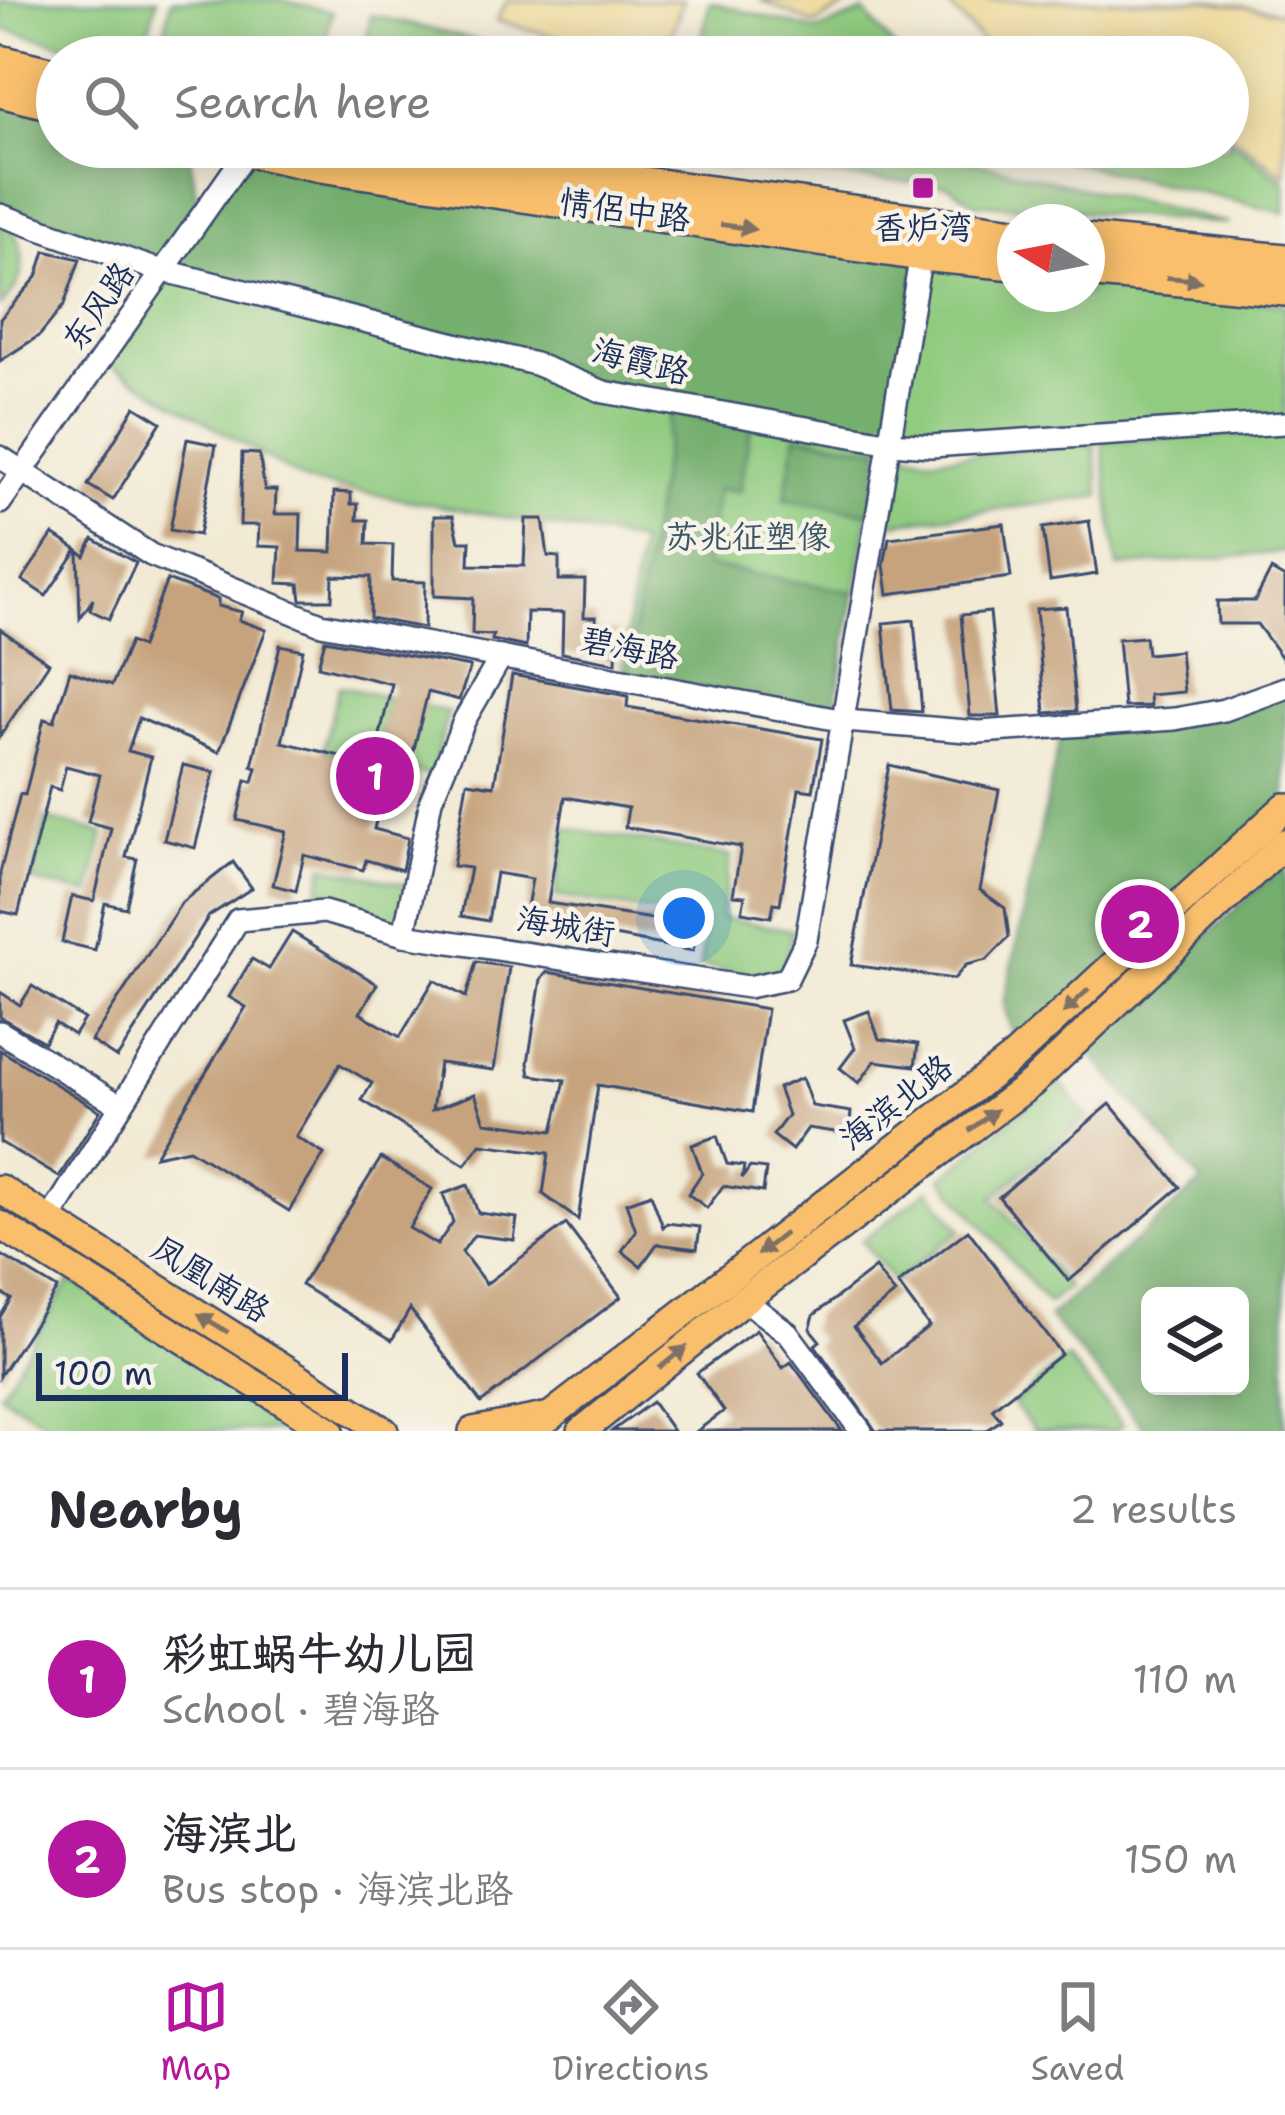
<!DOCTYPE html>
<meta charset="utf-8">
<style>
body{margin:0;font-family:"Shantell Sans","LXGW WenKai TC",sans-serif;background:#f2f2f3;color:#2b2b33}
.controls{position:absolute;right:36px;bottom:36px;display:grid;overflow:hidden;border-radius:18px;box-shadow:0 6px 30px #0003}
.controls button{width:108px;height:108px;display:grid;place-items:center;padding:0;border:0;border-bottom:3px solid #e1e1e2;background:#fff;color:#2b2b33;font:60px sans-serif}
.compass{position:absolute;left:997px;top:204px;width:108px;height:108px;border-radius:50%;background:#fff;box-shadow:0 6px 30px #0003;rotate:280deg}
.scale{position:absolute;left:36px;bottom:30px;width:312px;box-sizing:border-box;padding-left:12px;border:6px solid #1b2f5e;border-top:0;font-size:33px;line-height:42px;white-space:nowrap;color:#1b2f5e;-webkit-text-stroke:9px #f7f3e8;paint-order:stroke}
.you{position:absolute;left:684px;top:918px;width:42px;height:42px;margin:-30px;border:9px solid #fff;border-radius:50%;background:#1a73e8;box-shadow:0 0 0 18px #1a73e833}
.badge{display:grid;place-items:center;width:78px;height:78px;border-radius:50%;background:#b5179e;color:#fff;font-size:39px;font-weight:700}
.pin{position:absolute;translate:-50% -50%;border:6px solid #fff;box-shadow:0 3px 12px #0006}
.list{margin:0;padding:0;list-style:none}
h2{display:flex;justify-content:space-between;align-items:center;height:156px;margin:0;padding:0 48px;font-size:51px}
h2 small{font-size:39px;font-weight:400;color:#7c7c81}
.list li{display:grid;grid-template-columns:78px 1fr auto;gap:36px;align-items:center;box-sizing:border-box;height:180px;padding:0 48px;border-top:3px solid #e1e1e2}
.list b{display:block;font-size:45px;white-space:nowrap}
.list p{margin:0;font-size:39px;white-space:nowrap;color:#7c7c81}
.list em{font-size:39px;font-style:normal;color:#7c7c81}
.icon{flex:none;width:66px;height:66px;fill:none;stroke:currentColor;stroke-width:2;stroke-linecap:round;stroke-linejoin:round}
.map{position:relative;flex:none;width:1285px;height:1431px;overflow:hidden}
.search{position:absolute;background:#fff;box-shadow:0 6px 30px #0003;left:36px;right:36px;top:36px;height:132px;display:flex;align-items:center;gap:30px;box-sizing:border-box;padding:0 42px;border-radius:66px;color:#7c7c81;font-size:45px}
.sheet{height:516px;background:#fff}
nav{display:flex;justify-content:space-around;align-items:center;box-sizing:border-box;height:168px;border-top:3px solid #e1e1e2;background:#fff;font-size:33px;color:#7c7c81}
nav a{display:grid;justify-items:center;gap:6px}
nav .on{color:#b5179e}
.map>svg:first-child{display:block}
.green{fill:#90cb80;stroke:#567d6f;stroke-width:3}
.forest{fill:#74af6e;stroke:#486f66;stroke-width:3;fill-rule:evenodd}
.sand{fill:#eeda9e;stroke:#84847e;stroke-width:3}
.building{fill:#c6a37d}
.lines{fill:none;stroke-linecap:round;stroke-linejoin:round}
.minor-casing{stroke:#3b4b70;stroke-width:26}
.major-casing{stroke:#3b4b70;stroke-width:32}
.highway-casing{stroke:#3b4b70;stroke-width:38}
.minor{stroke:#fff;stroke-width:21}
.major{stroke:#f9bf6d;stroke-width:27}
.highway{stroke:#f9bf6d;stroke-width:33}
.oneway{fill:#7f7065}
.poi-dot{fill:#b5179e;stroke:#f7f3e8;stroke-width:4.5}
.labels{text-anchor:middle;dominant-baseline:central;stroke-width:9;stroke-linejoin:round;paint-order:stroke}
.street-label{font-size:33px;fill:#1b2f5e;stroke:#f7f3e8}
.poi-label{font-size:33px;fill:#1b2f5e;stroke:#f7f3e8}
.park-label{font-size:33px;fill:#385666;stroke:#f7f3e8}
</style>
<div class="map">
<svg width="1285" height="1431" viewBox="0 0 1285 1431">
<rect width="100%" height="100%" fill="#f7f3e8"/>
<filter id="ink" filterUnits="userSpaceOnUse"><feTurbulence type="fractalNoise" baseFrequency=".00833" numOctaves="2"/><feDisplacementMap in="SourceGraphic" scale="24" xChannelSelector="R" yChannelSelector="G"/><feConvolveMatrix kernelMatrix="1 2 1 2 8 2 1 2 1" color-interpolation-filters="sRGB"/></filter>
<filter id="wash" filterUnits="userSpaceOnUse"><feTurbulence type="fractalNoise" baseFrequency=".004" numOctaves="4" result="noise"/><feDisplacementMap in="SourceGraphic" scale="48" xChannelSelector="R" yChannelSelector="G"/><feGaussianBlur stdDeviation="2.7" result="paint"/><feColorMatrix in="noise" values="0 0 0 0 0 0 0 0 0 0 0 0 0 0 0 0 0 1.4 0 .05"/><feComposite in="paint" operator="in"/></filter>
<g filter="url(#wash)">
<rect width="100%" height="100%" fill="#f2ead4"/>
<g class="green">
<polygon points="0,0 157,0 141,57 116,57 0,28"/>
<polygon points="171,0 282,0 332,12 322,57 160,57"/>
<polygon points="710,2 818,31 864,12 902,57 697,57"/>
<polygon points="371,15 545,57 364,57"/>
<polygon points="1228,138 1285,182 1285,213 1008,147 1228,147"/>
<polygon points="616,147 915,147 1229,224 975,203 948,185 740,169"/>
<path d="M 0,219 C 32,242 28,283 0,306 Z"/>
<polygon points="923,255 1015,268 1015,294 1087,294 1087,278 1285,304 1285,421 892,442"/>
<polygon points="164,273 881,442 836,702 620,678 640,542 307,482 102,360"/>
<polygon points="1285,431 1285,552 1118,567 1102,441"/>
<polygon points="1094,443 1100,496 885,524 897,451 933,458"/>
<polygon points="339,686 389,698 380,737 424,706 448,712 432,776 323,750"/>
<polygon points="46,819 104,833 90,894 32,881"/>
<polygon points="566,828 731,856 721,918 792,930 787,965 764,977 700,966 706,921 555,896"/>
<polygon points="324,866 409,885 401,922 316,903"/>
<polygon points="1057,1080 1088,1117 993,1197 1068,1287 1048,1304 942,1178"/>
<polygon points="929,1189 961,1230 894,1282 862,1241"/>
<polygon points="70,1280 309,1431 59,1431 0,1394"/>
<polygon points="1067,1358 1123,1425 1115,1431 1035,1431 1013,1404"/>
</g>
<g class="forest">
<polygon points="0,94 57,108 57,147 188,147 199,206 159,262 0,203"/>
<polygon points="250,152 919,255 889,442 605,389 166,271"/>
<polygon points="671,411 751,425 739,492 718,489 705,566 854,592 834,711 626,676"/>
<polygon points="796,435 881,449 870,513 785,499"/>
<polygon points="1285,689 1285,805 1016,1051 1004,1004 1062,728"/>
<path d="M 1285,864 L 1285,1431 L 1147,1431 L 1049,1317 L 1202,1182 L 1085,1047 ZM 1150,1296 L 1240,1296 L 1240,1386 L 1150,1386 Z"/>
</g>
<g class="sand">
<polygon points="507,0 683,0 664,57 636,57 496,21"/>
<polygon points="760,0 857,0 815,24"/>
<polygon points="944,0 1205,0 1285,13 1285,176 1228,133 1228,57 996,57"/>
</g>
<g id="blocks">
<g class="building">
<polygon points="45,251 80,259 64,305 40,335 0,361 0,319 37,277"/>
<polygon points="135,406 161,422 113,500 88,485"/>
<polygon points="187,439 216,445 199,535 170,530"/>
<polygon points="242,453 259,454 265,490 276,490 275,514 301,514 300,551 332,552 334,492 351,493 351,504 358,504 357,520 368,520 367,544 393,545 392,581 425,582 424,628 370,618 371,577 333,576 332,600 301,600 299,584 278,583 280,547 258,546 259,525 240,525"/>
<polygon points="434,516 453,516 459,541 470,541 469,565 524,566 526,519 543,519 548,556 559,557 559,580 585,580 584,617 596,617 596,631 617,632 616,663 562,653 563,613 527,612 526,647 492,640 493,635 472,634 473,598 434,596"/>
<polygon points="1089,521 1097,574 1050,581 1043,528"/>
<polygon points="1004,524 1011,577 888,594 884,565 889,538"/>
<polygon points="53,534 77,550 46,596 22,580"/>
<polygon points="93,539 136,563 109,619 90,610 93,599 80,618 78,551 85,556"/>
<polygon points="1271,570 1285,578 1285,662 1257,624 1218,624 1217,601 1255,601"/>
<polygon points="167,580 218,599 218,606 242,612 239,620 266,630 219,752 139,718 128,751 151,757 126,857 137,859 126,908 105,903 95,950 62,942 72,896 94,901 111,828 88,822 100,775 66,766 60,790 50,787 18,915 0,911 0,873 20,794 25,795 44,719 54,722 70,671 112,685 130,642 141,647"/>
<polygon points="1066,607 1076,711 1045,713 1036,609"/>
<polygon points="990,612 1000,716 970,716 961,615"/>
<polygon points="914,620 922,712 892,710 883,623"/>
<polygon points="0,629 49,663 0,736"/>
<polygon points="1145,637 1147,654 1180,651 1184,692 1149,695 1150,706 1124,707 1118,639"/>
<polygon points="325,640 470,667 459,700 428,692 408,773 417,775 411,797 384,790 374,829 408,838 402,870 366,860 363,870 304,855 296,891 273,885 286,831 237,820 246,780 253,782 257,768 252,766 280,645 303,650 282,742 373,764 392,684 318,666"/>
<polygon points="512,675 628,696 627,707 822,739 813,791 799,789 780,904 774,903 771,917 742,912 745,896 733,895 741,847 625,827 628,808 565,797 548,903 698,926 693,951 525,919 532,879 496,873 488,921 461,916 470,868 453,866 467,782 494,786"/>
<polygon points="183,765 214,772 195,848 164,840"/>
<polygon points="889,765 999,790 980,890 1005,908 1009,937 987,960 966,965 954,979 851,965"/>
<polygon points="233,862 252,888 209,916 117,1058 91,1041 182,902"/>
<polygon points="292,932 377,984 360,1013 400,1037 434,980 466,997 476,962 509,967 494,1070 439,1063 432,1110 475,1094 485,1122 553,1131 565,1080 530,1075 528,1063 541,979 547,972 767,1009 752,1112 598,1085 578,1220 543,1194 549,1153 481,1144 465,1165 362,1100 372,1083 340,1064 296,1137 324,1154 289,1211 189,1149 155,1156 246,1007 229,997 252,959 269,969"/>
<polygon points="32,986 84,1019 74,1035 55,1023 44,1042 0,1017 0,992 20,1005"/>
<polygon points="869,1011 879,1039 918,1044 915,1066 875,1061 859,1083 840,1068 855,1048 844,1020"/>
<polygon points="0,1050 100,1111 59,1177 0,1142"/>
<polygon points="802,1078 812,1106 851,1112 849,1134 808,1128 792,1150 773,1135 788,1115 778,1088"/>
<polygon points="1110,1104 1180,1187 1069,1281 999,1197"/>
<polygon points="717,1136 727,1164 744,1166 742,1178 750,1167 766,1169 763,1192 723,1186 707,1208 688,1194 702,1173 692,1145"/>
<polygon points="381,1158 432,1189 409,1228 437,1245 453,1222 443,1194 468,1185 478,1213 517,1218 514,1240 474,1235 462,1252 486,1284 566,1224 621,1297 481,1403 410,1309 392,1340 301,1285"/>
<polygon points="651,1194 663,1227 667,1223 700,1227 697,1249 657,1244 641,1266 622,1251 636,1231 626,1203"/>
<polygon points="968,1230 1061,1354 992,1409 1001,1420 986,1431 876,1431 815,1345 820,1341 810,1329 814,1315 875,1268 895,1294 854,1326 882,1363 929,1326 898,1284"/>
<polygon points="0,1254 57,1289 0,1376 0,1317 11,1299 0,1292"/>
<polygon points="756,1330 783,1368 791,1362 842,1431 697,1431 724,1411 697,1373"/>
<polygon points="652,1402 673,1431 612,1431"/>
</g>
</g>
</g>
<g filter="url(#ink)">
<use href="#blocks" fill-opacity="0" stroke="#3b4b70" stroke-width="3"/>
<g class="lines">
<defs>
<g id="minor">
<polyline points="0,215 149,267 535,364 604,392 891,443 931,446 1285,423"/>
<polyline points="0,457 151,555 321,624 845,721 979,732 1175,719 1224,710 1285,688"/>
<polyline points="0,503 250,147"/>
<polyline points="404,935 431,800 465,719 501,657"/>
<polyline points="0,1032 121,1106"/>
<polyline points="50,1219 238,920 324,912 404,935 748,987 787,979 806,940 921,254"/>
<polyline points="744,1300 788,1333 861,1431"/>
</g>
<g id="major">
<polyline points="0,1189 384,1431"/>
<polyline points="0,1225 330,1431"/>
<polyline points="473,1431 545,1417"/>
<polyline points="531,1431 1015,1056 1285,807"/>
<polyline points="582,1431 744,1300 1032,1083 1285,843"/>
</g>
<g id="highway">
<polyline points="0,62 57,76"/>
<polyline points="0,90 57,104"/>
<polyline points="236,147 321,165 921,254 1015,263"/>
<polyline points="369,147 1015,234"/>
<polyline points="1087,241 1285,261"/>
<polyline points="1087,270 1285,289"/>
</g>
</defs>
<use href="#minor" class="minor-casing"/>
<use href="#major" class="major-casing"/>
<use href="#highway" class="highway-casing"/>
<use href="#minor" class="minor"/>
<use href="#major" class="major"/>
<use href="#highway" class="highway"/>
</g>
<defs><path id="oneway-solid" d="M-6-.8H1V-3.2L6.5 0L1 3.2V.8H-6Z" transform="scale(3)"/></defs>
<g class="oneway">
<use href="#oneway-solid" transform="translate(738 227) rotate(8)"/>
<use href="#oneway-solid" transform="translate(1184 279) rotate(5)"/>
<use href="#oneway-solid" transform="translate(1076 1001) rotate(137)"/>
<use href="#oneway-solid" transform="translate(983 1120) rotate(-37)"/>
<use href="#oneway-solid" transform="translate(771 1244) rotate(142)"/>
<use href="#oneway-solid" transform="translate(213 1323) rotate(-148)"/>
<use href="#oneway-solid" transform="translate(673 1357) rotate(-39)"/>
</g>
</g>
<rect class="poi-dot" x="911" y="176" width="24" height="24" rx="6"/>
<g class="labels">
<g class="street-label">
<text transform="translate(625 210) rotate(8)">情侶中路</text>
<text transform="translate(98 306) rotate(-55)">东风路</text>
<text transform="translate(641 361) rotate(14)">海霞路</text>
<text transform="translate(630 648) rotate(11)">碧海路</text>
<text transform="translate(566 926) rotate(9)">海城街</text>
<text transform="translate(896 1102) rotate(-38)">海滨北路</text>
<text transform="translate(211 1279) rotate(32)">凤凰南路</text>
</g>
<g class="poi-label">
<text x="923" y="227">香炉湾</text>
</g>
<g class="park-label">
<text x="748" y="536">苏兆征塑像</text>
</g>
</g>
</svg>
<div class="controls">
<button><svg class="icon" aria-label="layers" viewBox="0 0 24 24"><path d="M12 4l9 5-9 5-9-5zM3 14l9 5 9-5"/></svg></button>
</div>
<svg class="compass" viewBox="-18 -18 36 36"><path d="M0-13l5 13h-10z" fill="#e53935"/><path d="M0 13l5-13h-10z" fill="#7c7c81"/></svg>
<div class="scale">100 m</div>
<div class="you"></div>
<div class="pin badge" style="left:375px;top:776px">1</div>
<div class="pin badge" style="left:1140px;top:924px">2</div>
<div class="search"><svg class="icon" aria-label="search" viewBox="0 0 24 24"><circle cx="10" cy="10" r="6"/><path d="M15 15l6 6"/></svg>Search here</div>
</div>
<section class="sheet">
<h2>Nearby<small>2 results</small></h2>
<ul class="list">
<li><span class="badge">1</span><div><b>彩虹蜗牛幼儿园</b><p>School · 碧海路</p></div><em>110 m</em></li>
<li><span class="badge">2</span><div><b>海滨北</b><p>Bus stop · 海滨北路</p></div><em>150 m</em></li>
</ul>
</section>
<nav>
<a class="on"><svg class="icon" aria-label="map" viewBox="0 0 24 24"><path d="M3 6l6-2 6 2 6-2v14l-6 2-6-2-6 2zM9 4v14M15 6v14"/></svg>Map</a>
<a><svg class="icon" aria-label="directions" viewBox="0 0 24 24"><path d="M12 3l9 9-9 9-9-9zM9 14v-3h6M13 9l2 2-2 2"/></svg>Directions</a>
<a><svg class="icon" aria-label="saved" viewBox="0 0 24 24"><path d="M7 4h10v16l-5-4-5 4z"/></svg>Saved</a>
</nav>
